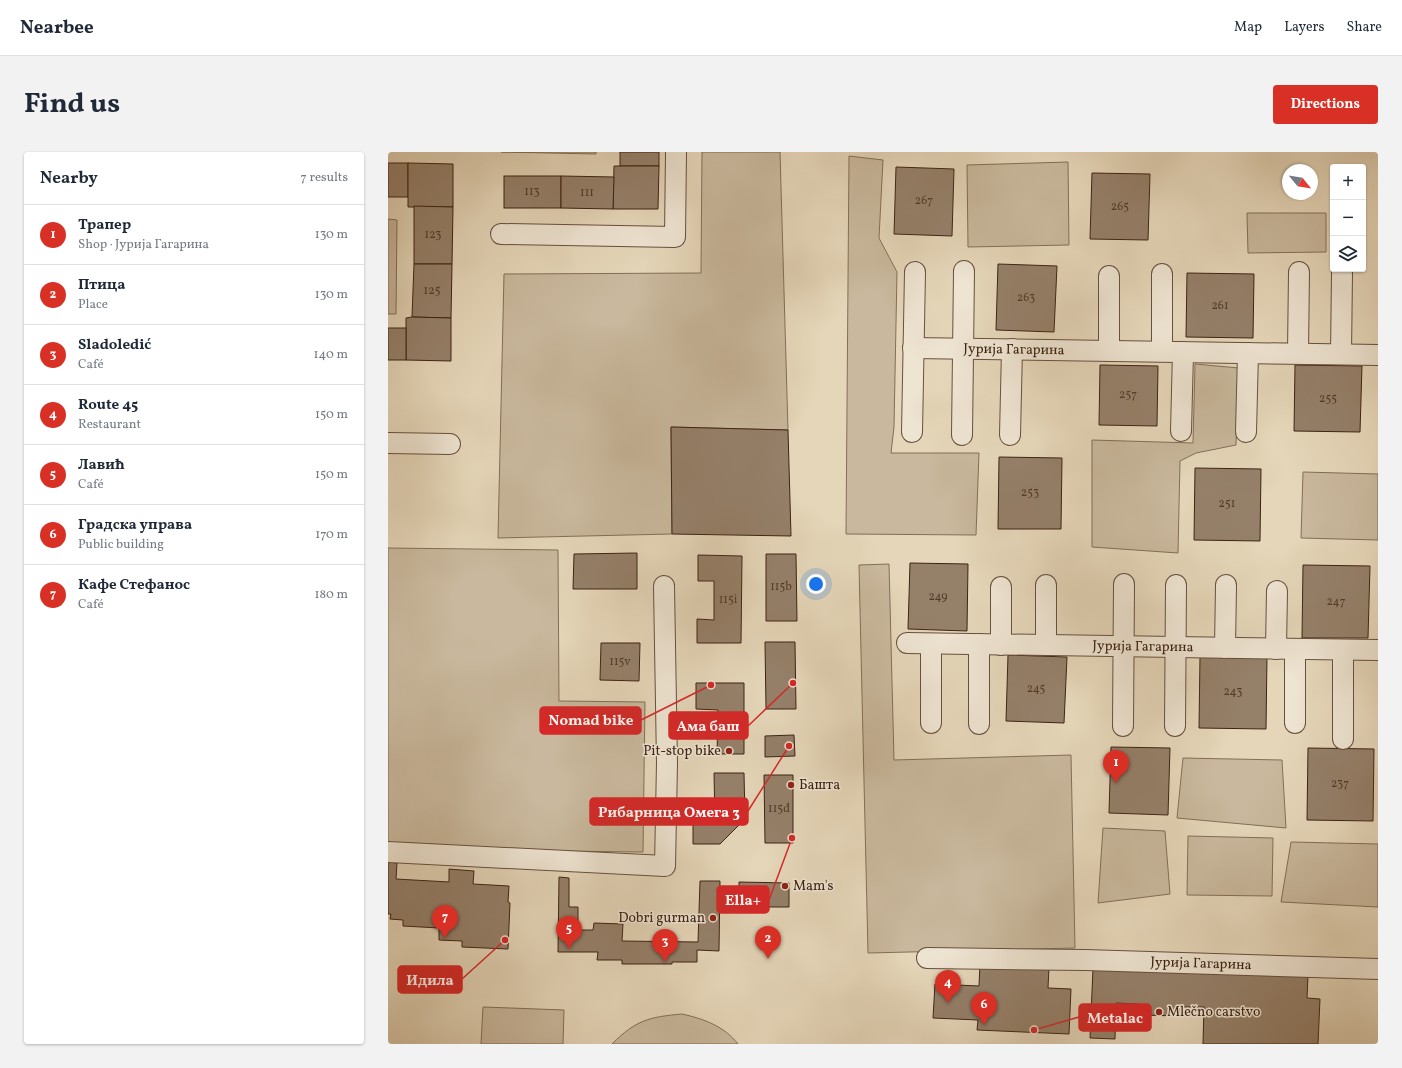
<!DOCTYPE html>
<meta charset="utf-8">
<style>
body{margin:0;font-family:Vollkorn,serif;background:#f2f2f3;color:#1f2937}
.controls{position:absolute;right:12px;top:12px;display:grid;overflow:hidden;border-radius:4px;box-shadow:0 1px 3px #0004}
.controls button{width:36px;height:36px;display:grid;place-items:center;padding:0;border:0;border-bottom:1px solid #e0e1e3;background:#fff;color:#1f2937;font:20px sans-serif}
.compass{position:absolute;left:894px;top:12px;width:36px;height:36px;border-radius:50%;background:#fff;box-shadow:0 1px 3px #0004;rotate:120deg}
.you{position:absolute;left:428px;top:432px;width:14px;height:14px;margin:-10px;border:3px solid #fff;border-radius:50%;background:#1a73e8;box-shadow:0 0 0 6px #1a73e833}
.badge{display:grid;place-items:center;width:26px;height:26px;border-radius:50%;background:#d93025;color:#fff;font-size:13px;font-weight:700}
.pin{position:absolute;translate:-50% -33px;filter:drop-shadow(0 1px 2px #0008)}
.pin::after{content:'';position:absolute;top:21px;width:14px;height:12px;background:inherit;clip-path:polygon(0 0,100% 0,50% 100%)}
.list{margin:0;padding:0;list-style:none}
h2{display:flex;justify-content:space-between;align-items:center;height:52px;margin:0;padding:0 16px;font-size:17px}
h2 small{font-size:13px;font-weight:400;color:#747a83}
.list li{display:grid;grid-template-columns:26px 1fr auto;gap:12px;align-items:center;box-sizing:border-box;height:60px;padding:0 16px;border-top:1px solid #e0e1e3}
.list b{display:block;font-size:15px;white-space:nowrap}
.list p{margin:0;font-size:13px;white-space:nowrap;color:#747a83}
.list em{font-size:13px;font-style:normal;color:#747a83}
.icon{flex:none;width:22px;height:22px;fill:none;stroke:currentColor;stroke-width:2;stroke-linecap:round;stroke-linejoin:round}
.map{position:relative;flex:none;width:990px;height:892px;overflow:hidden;border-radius:4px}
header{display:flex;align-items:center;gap:24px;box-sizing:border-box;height:56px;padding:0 20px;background:#fff;border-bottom:1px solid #e0e1e3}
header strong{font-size:19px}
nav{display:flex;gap:22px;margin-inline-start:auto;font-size:14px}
.intro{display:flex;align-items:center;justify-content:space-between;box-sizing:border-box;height:96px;padding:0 24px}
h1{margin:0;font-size:28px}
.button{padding:10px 18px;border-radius:4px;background:#d93025;color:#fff;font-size:14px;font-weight:700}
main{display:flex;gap:24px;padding:0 24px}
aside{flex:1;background:#fff;border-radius:4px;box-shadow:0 1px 3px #0004}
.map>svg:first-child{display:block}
.green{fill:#c9b89d;stroke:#846e59}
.building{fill:#95806a;stroke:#3e2315}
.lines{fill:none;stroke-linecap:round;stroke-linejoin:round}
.minor-casing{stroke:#68503e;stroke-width:22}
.minor{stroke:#eee4d2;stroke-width:20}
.poi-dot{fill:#8f2418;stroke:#eee4d2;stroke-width:1.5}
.labels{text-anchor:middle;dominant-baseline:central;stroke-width:3;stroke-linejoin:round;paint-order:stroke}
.number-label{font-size:12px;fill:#543a2a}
.street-label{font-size:14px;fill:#3e2315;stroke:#eee4d2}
.poi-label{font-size:14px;fill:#3e2315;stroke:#eee4d2;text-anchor:start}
.leader{fill:none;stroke:#d62828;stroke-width:1.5}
.callout-dot{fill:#d62828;stroke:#eee4d2;stroke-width:1.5}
.callout{fill:#d62828;stroke:#d62828;stroke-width:1.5}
.callout-label{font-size:15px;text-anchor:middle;font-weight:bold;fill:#fff}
</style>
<header>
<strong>Nearbee</strong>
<nav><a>Map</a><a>Layers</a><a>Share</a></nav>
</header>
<div class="intro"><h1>Find us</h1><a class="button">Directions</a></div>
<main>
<aside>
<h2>Nearby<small>7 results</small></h2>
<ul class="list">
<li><span class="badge">1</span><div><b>Трапер</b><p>Shop · Јурија Гагарина</p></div><em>130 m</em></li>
<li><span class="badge">2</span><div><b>Птица</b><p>Place</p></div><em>130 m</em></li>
<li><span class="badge">3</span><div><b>Sladoledić</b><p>Café</p></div><em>140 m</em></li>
<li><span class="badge">4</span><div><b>Route 45</b><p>Restaurant</p></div><em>150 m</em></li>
<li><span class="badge">5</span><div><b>Лавић</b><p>Café</p></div><em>150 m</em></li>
<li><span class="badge">6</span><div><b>Градска управа</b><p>Public building</p></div><em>170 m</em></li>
<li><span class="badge">7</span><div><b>Кафе Стефанос</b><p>Café</p></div><em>180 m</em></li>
</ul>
</aside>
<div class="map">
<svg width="990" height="892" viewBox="0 0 990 892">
<rect width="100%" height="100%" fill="#e5d6b9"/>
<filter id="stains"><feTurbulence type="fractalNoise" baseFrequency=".005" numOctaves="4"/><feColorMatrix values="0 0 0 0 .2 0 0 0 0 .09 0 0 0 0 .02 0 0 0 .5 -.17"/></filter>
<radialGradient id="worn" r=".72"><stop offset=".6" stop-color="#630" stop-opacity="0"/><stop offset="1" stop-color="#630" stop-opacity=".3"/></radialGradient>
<g class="green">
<polygon points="113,0 208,0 208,2"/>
<polygon points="314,0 392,0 400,278 283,275 284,382 110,386 116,122 313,121"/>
<polygon points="461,4 495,8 491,86 509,120 506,275 503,301 591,301 588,383 458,382"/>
<polygon points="680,10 681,93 580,95 579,13"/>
<polygon points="859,61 938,61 938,100 860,101"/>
<polygon points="0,67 9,68 8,162 0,162"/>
<polygon points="807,212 851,216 848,293 808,301 792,309 790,401 704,395 704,288 805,291"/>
<polygon points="915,320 990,322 990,388 913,386"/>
<polygon points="0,396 170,398 171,549 257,550 255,700 169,699 0,691"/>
<polygon points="501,412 506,608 683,603 687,796 480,801 471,413"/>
<polygon points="795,606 894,608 898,676 789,666"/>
<polygon points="715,676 777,679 782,742 710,751"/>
<polygon points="800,684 885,686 884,744 799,743"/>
<polygon points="903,690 990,692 990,755 893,750"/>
<polygon points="95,855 176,858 175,892 93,892"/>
<path d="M 294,862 C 316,867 336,874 350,892 L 224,892 C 248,868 261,865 294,862 Z"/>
</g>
<g class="building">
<rect x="232" y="0" width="39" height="14"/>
<rect x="0" y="11" width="20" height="34"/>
<polygon points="20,11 65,12 65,55 20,55"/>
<polygon points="226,14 271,14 270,57 225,57"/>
<polygon points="508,15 566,17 564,84 506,82"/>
<polygon points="704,21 762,22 760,88 702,87"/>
<rect x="116" y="24" width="57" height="32"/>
<polygon points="173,24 226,25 225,57 173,56"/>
<polygon points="26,54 65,55 64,112 26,112"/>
<polygon points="26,112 64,112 63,166 24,165"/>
<polygon points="610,112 669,114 666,180 608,178"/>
<polygon points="799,121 866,122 865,186 798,185"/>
<polygon points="24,165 63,166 63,209 18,208 18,166"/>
<rect x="0" y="176" width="18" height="32"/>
<polygon points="712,213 770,214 769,274 711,273"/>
<polygon points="907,213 974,214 972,280 906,279"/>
<polygon points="283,275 400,278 403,384 284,382"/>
<polygon points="611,305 674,306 673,377 610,377"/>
<polygon points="807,316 873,317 872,389 806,388"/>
<polygon points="249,401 249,437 185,437 186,402"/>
<polygon points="378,402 408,402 409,469 378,469"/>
<polygon points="310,403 354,404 353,491 309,491 309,467 326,468 326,429 310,429"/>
<polygon points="522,411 580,412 579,479 520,477"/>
<polygon points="915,413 982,414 980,486 914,486"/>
<polygon points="377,490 407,490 408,557 378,557"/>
<polygon points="213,491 252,491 251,529 212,528"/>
<polygon points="620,503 679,505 676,571 618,569"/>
<polygon points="812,504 879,504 878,577 811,576"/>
<polygon points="308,531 356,531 356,602 329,602 330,558 308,557"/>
<polygon points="406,583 407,604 377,605 377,584"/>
<polygon points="723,595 782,596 780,663 721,661"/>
<polygon points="920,596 986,597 985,669 919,668"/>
<polygon points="326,621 356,621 357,667 332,692 305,692 305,669 327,669"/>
<polygon points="376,623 405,623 405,691 377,691"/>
<polygon points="0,710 9,711 8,727 61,730 61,717 86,719 85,732 121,734 120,750 122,751 120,797 74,795 74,789 51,788 51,776 15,774 15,768 2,767 3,762 0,762"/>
<polygon points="171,725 181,726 181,755 190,755 190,778 205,778 206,771 235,772 234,789 310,790 312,729 332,729 331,799 309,798 309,810 284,810 284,812 234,812 234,808 209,808 210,800 170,800"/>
<polygon points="351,730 401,731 401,755 351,755"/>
<polygon points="592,812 661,815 660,836 683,837 681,882 589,878 590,868 545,866 547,832 591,834"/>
<polygon points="705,816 920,824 919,846 932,847 930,892 815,892 816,855 794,855 793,864 750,863 750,852 728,851 727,887 702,886"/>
</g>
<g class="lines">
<defs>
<g id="minor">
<polyline points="113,82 287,85 288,0"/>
<path id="s1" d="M 525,196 L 990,203"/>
<polyline points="721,199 721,124"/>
<polyline points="774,199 774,122"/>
<polyline points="910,201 911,120"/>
<polyline points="953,202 954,121"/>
<polyline points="793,279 795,200"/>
<polyline points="524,280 527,120"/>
<polyline points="858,280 860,201"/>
<polyline points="574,283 576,119"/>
<polyline points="622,283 624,197"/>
<polyline points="0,291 62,292"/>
<polyline points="658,433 658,493"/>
<path id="s2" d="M 519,491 L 990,498"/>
<polyline points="543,492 543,571"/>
<polyline points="613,493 613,435"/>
<polyline points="837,496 838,433"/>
<polyline points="888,497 889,439"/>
<polyline points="955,498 955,587"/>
<polyline points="907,571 907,497"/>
<polyline points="591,572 591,492"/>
<polyline points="735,574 736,432"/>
<polyline points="787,574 788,433"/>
<polyline points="0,700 277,714 279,611 276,434"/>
<path id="s3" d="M 539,806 L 697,808 L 990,817"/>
</g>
</defs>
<use href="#minor" class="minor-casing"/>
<use href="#minor" class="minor"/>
</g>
<g class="poi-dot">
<circle cx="341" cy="599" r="4"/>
<circle cx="403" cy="633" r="4"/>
<circle cx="397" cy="734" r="4"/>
<circle cx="325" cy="766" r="4"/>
<circle cx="771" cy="860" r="4"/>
</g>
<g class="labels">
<g class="number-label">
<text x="144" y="40">113</text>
<text x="199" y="41">111</text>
<text x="536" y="49">267</text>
<text x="732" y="55">265</text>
<text x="45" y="83">123</text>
<text x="44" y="139">125</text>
<text x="638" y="146">263</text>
<text x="832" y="154">261</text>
<text x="740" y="243">257</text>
<text x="940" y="247">255</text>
<text x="642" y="341">253</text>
<text x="839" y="352">251</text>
<text x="393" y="435">115b</text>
<text x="550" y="445">249</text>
<text x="340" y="448">115i</text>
<text x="948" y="450">247</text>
<text x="232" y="510">115v</text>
<text x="648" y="537">245</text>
<text x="845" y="540">243</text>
<text x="952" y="632">237</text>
<text x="391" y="657">115đ</text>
</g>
<g class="street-label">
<text stroke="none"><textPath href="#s1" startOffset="101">Јурија Гагарина</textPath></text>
<text stroke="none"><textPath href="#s2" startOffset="236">Јурија Гагарина</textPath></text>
<text stroke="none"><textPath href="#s3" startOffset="274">Јурија Гагарина</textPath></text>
</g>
<g class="poi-label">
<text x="333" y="599" text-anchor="end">Pit-stop bike</text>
<text x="411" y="633">Башта</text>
<text x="405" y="734">Mam's</text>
<text x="317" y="766" text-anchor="end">Dobri gurman</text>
<text x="779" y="860">Mlečno carstvo</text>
</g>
</g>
<path class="leader" d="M323 533L253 568M405 531L360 574M401 594L360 659M404 686L381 748M117 788L74 827M646 878L691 865"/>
<g class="callout-dot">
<circle cx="323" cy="533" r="4"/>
<circle cx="405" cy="531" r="4"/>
<circle cx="401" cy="594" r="4"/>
<circle cx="404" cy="686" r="4"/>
<circle cx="117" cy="788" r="4"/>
<circle cx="646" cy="878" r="4"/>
</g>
<g class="callout">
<rect x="152" y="555" width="101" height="27" rx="4"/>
<rect x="281" y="560" width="79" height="27" rx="4"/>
<rect x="202" y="646" width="158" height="27" rx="4"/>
<rect x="329" y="734" width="52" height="27" rx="4"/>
<rect x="10" y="814" width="64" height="27" rx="4"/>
<rect x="691" y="852" width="72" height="27" rx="4"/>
</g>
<g class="callout-label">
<text x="203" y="573">Nomad bike</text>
<text x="320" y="579">Ама баш</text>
<text x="281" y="665">Рибарница Омега 3</text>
<text x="355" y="753">Ella+</text>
<text x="42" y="833">Идила</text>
<text x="727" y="871">Metalac</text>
</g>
<rect width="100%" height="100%" filter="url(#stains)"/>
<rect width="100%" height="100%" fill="url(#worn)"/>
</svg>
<div class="controls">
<button>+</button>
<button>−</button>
<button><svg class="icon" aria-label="layers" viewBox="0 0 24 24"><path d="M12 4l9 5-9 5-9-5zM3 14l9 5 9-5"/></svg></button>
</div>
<svg class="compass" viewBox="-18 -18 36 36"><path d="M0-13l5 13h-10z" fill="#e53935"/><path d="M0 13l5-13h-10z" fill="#747a83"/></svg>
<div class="you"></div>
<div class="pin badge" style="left:728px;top:631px">1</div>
<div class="pin badge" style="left:380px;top:807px">2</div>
<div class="pin badge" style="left:277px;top:810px">3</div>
<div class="pin badge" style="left:560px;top:851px">4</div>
<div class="pin badge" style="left:181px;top:797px">5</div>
<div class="pin badge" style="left:596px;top:873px">6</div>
<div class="pin badge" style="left:57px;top:786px">7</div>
</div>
</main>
